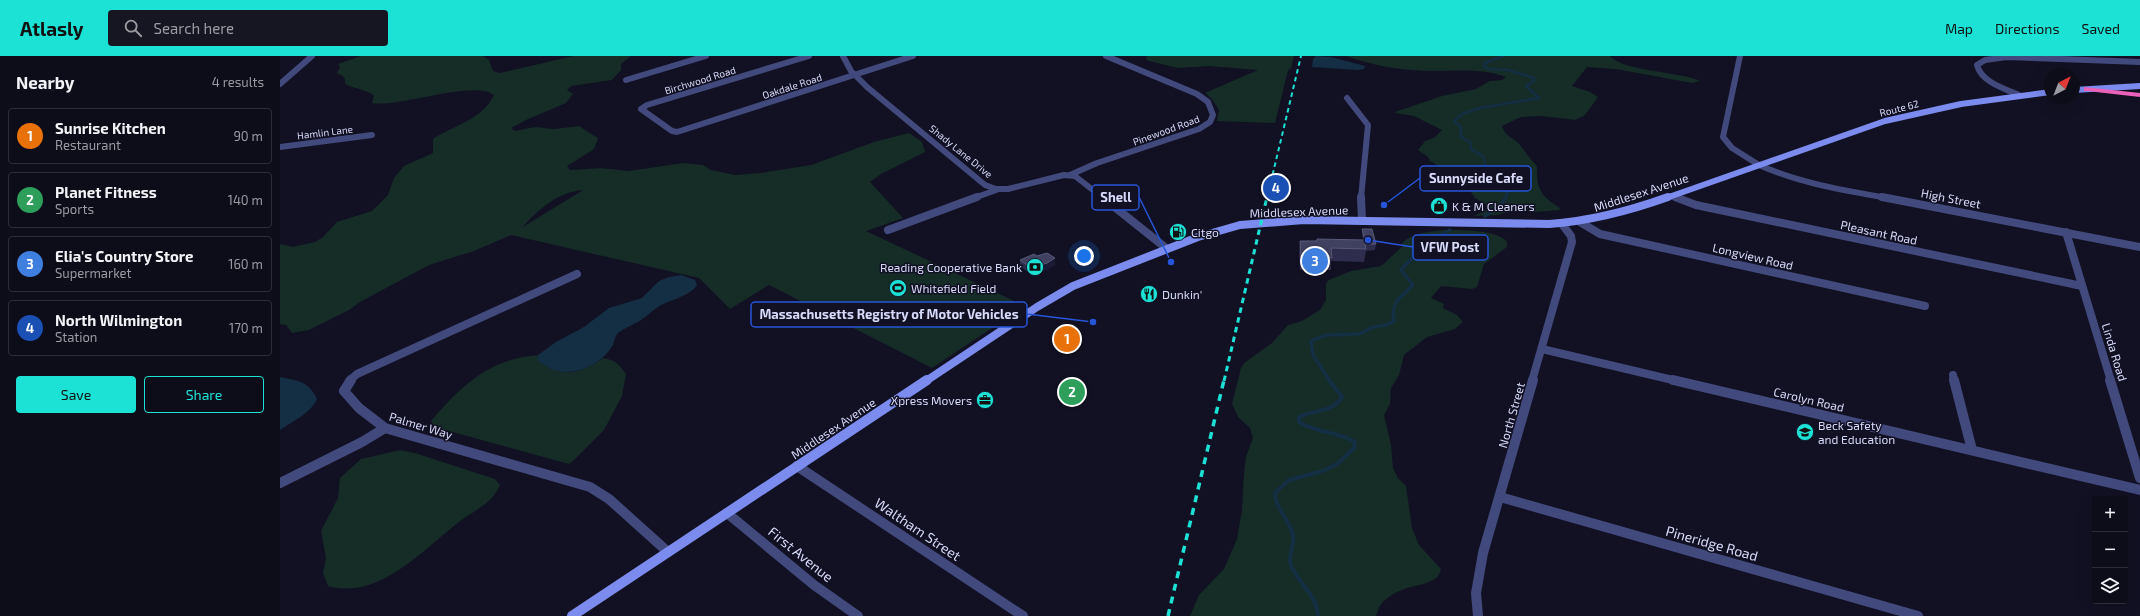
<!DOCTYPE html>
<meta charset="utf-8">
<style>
body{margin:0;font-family:"Exo 2",sans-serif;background:#161623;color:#f1f3f6}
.controls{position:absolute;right:12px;bottom:12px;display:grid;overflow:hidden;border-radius:4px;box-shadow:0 4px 16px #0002}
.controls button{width:36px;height:36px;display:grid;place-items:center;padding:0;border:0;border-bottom:1px solid #2d2d39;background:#0d0d1a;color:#f1f3f6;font:20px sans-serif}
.compass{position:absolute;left:1764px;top:12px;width:36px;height:36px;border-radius:50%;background:#0d0d1a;box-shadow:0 4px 16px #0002;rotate:42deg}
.you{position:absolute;left:804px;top:200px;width:14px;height:14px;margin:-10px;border:3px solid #fff;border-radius:50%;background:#1a73e8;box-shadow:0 0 0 6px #1a73e833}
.badge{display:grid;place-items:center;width:26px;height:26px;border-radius:50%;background:#1ce2d5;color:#fff;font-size:13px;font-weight:700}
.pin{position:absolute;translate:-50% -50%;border:2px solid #fff;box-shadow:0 1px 4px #0006}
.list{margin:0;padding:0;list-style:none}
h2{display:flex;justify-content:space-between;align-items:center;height:52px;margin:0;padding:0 16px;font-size:17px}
h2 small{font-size:13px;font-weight:400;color:#9a9ca2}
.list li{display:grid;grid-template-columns:26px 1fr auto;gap:12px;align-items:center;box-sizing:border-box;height:56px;margin:0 8px 8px;padding:0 8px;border:1px solid #2d2d39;border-radius:4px}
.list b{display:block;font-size:15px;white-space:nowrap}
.list p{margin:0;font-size:13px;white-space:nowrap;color:#9a9ca2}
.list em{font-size:13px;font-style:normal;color:#9a9ca2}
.actions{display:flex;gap:8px;padding:12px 16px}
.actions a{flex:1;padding:9px 0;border:1px solid #1ce2d5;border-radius:4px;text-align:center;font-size:14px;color:#1ce2d5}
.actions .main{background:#1ce2d5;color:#111}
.icon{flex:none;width:22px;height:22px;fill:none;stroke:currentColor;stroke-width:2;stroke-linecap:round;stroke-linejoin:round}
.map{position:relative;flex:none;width:1860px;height:560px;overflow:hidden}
header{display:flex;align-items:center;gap:24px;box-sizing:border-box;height:56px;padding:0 20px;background:#1ce2d5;color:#111}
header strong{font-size:19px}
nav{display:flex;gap:22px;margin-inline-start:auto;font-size:14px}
.search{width:280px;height:36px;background:#161623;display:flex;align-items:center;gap:10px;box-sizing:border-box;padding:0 14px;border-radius:4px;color:#9a9ca2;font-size:15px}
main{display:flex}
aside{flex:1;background:#0d0d1a}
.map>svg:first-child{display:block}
.green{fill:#152c27;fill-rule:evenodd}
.water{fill:#142e44}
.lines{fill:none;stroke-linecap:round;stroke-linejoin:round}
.stream-far2{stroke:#142e44;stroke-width:2.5}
.stream-far1{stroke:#142e44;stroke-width:3.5}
.stream{stroke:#142e44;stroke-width:4}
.minor-far2{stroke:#42497c;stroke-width:6}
.minor-far1{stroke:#42497c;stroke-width:8}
.minor{stroke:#42497c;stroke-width:10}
.tertiary{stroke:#42497c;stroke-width:6}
.secondary-far2{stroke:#7b8bee;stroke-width:6}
.secondary-far1{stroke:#7b8bee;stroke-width:8}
.secondary{stroke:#7b8bee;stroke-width:10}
.motorway{fill:#eb62ba;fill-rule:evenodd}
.rail-far2{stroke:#1ce2d5;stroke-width:2;stroke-dasharray:4.5 3.5;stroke-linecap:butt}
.rail-far1{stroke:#1ce2d5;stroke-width:3;stroke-dasharray:5.5 4.5;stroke-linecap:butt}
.rail{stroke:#1ce2d5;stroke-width:3.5;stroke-dasharray:7 6;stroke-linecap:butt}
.wall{fill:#2e2d4e}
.shaded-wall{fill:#1b1a35}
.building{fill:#404060;stroke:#585878}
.labels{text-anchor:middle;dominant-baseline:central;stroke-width:3;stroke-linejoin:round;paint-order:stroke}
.far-street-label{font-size:10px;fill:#d8dafa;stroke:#111123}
.street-label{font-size:12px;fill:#d8dafa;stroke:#111123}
.poi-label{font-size:12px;fill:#d8dafa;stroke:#111123;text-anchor:start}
.near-street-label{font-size:14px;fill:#d8dafa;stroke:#111123}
.leader{fill:none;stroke:#2655da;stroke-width:1.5}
.callout-dot{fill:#2655da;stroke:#111123;stroke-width:1.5}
.callout{fill:#111123;stroke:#2655da;stroke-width:1.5}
.callout-label{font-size:13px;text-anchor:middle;font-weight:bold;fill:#d8dafa}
</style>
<header>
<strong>Atlasly</strong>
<div class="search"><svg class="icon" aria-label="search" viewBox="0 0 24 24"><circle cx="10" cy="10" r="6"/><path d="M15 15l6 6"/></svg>Search here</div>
<nav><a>Map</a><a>Directions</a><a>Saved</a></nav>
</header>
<main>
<aside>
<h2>Nearby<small>4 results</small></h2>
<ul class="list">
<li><span class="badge" style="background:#e8710a">1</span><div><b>Sunrise Kitchen</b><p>Restaurant</p></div><em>90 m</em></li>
<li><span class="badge" style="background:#2e9e5b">2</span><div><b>Planet Fitness</b><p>Sports</p></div><em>140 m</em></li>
<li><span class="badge" style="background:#3f7fe0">3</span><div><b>Elia's Country Store</b><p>Supermarket</p></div><em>160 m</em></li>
<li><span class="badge" style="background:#1a4fb4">4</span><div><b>North Wilmington</b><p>Station</p></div><em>170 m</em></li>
</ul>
<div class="actions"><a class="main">Save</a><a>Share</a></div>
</aside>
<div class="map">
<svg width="1860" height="560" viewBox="0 0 1860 560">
<rect width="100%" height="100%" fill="#111123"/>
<g class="green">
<path d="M 81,0 L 203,0 L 209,4 L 213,15 L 220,17 L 293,0 L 351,0 L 341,8 L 341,14 L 332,24 L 291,30 L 287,34 L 293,38 L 286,47 L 246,64 L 231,72 L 235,75 L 255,71 L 274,73 L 299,70 L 318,82 L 314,93 L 287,110 L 290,114 L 321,112 L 348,115 L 404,107 L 423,109 L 431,114 L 455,119 L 481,117 L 531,109 L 594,86 L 629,77 L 642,86 L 645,96 L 601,118 L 590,126 L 623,162 L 586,175 L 745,250 L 652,312 L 489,229 L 450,253 L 419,222 L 231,179 L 194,195 L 149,209 L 80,246 L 69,254 L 29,274 L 12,277 L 6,269 L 0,268 L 0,188 L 13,191 L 35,186 L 43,181 L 57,166 L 92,155 L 108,139 L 114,122 L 124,110 L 153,97 L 153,83 C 174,69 202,64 214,39 C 196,23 117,52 92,47 L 94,40 C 88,33 68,32 65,27 C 65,25 65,23 64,21 L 57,17 L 60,11 L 58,8 ZM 303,134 L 243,171 C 258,153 279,136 303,134 Z"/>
<polygon points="867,0 1014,0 1011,12 1008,14 995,67 937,65 939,54 932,43 925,37 978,14 929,10 898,12 869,5 866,3"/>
<path d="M 1066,0 L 1330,0 C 1344,16 1399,15 1420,25 L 1412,27 L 1336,13 L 1307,11 L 1292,30 L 1310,36 L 1318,41 L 1305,59 L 1295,64 L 1262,60 L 1241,61 L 1222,70 C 1225,81 1235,82 1241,90 C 1246,97 1250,103 1257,110 C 1256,133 1261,140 1280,152 L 1279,154 L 1255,156 L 1240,152 L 1218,159 L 1194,160 L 1206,154 L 1206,148 L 1195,142 L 1186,129 L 1176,120 L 1150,105 L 1148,101 L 1138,94 L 1145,85 L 1154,82 L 1162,74 L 1134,60 L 1116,57 L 1115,56 L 1162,40 L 1196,33 L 1210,25 L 1222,24 L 1226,21 C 1202,12 1178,15 1153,15 C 1124,15 1094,10 1066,0 Z"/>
<path d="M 1162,174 C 1177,174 1218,173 1227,186 L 1227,191 L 1204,208 L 1197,231 L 1192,233 L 1161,230 L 1151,242 L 1164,248 L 1163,252 L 1177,259 L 1183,266 L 1175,273 L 1147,281 L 1124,299 L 1119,319 L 1111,332 L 1110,348 L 1104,359 L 1111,389 L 1113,412 L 1118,422 L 1126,430 L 1132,472 L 1139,489 L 1161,513 C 1159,529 1134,528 1122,534 C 1116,536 1110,540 1105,544 C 1100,548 1098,554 1096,560 L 910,560 L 919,539 L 944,513 L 957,483 L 962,454 L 964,417 L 966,401 L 973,382 L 970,372 L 958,361 L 952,348 L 961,312 L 964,307 L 992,287 L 1008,269 L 1022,265 L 1040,254 L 1046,244 L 1046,227 L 1049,224 L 1071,215 L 1101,210 L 1123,190 L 1122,187 C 1132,177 1149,176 1162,174 Z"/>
<path d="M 258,299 L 260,306 C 285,322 299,318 323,302 C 335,304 339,308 346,318 L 342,340 L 324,374 L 293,405 L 289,408 L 154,371 L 151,365 C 182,329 209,303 258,299 Z"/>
<path d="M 120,394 L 135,397 L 215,423 L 220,429 C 213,447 195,454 180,465 C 145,492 99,545 48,530 L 43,517 L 46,502 L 41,475 L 58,442 L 60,422 L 81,403 Z"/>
</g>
<g class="water">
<polygon points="1036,0 1051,1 1085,10 1084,13 1078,14 1032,11 1033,3"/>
<path d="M 401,219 L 415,224 L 417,229 L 414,233 C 404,241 392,244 381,249 C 373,254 366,261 358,266 C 352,269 345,272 339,276 C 334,280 335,287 331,292 C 314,316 278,326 257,303 L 258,299 L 276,286 L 304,271 L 329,252 L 362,242 L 379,225 L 389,221 Z"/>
<path d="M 0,321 C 18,325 29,325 37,343 C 31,357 12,366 0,374 Z"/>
</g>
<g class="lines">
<path class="stream-far2" d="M 1223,0 L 1205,7 L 1204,10 L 1209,13 L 1228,14 L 1254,22 L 1254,25 L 1246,30 L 1259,42 L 1200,52 L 1182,58 L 1174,65 L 1181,71 L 1181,81 L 1190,86 L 1191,93 L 1204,101 C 1206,126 1206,125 1228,137 L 1225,142"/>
<g class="stream-far1">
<polyline points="1205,160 1221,149 1226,141"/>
<path d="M 1050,325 L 1033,299 L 1031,285 L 1046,279 L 1079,278 L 1093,271 L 1106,269 L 1114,265 C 1110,246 1121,241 1133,229 L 1121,214 L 1133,201 L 1133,194 L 1170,174"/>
</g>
<path class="stream" d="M 1038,560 C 1037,538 1018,528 1011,509 C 1007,499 1015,489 1013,479 C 1010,464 995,453 995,437 L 1009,424 L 1043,415 L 1057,408 L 1074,392 L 1075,386 C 1057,375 1036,377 1019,366 L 1019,361 C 1033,354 1054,356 1062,341 L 1049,324"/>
<g class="minor-far2">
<polyline points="529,0 367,49 361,53 392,75 397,76 633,0"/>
<polyline points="563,0 571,15 587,31 705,129 716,133 728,133 784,119 795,120 823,142"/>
<polyline points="346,24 426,0"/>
<polyline points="0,28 32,0"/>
<path d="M 1739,39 C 1725,33 1701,26 1697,9 L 1705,4 L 1727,1 L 1860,6"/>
<polyline points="1067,42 1088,69 1081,142"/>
<polyline points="0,91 92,79"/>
<path d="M 1479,109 C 1519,127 1563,134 1607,142"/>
<polyline points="790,119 817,107 919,73 930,66 933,59 928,46 917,38 826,0"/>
<polyline points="1392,140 1398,142"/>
<polyline points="694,142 719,133"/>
</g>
<g class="minor-far1">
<polyline points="822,141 886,192"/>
<polyline points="1081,141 1082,165"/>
<polyline points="1395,141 1416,149 1802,230"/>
<polyline points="1602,141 1860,191"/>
<polyline points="1300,166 1320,178 1645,250"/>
<polyline points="608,174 697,141"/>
<polyline points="1786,176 1831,325"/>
<polyline points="1262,293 1397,325"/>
<polyline points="1673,319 1674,325"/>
<polyline points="69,325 77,318 297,218"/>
<polyline points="1252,325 1292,186 1291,180 1282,168"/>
</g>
<g class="minor">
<polyline points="71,324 64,335 79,352 105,372 310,431 329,443 388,496"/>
<polyline points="1393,324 1860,434"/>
<polyline points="1674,324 1692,394"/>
<polyline points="1830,324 1860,422"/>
<polyline points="517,410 743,560"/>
<polyline points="0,427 82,386 105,372"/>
<polyline points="1220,441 1638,560"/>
<polyline points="447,457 534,529 578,560"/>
<polyline points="1198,560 1196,537 1203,497 1253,324"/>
</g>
<polyline class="tertiary" points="1460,0 1443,81 1452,92 1479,109"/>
<g class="secondary-far2">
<polyline points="1794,34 1860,30"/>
<polyline points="1386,142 1605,65 1681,48 1770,36"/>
</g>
<path class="secondary-far1" d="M 646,325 L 757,251 L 793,230 L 918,181 L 960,169 L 1024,164 L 1269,168 C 1311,165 1349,155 1388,141"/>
<polyline class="secondary" points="292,560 647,324"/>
<polygon class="motorway" points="1804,31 1860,37 1860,41 1807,35 1804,35"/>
<polyline class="rail-far2" points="987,142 1021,0"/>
<polyline class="rail-far1" points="944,325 987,141"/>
<polyline class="rail" points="888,560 944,324"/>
</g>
<g class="wall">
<polygon points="1082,173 1096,188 1095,194 1086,195 1084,206 1051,205 1051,214 1020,214 1019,198 1020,185 1083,184 1082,179"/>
<polygon points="740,204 775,209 768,213 752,219 740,210"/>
</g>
<polygon class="shaded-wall" points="775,202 775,209 768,213 752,219 751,212"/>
<g class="building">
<polygon points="1082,173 1092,173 1096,188 1086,188"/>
<polygon points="1037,183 1084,184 1086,193 1051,192 1052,202 1021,201 1020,185 1037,185"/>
<polygon points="767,197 775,202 767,207 751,212 740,204 754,198 757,200"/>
</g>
<defs>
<symbol id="shop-disc" viewBox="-11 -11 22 22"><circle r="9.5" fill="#1ce2d5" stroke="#111123"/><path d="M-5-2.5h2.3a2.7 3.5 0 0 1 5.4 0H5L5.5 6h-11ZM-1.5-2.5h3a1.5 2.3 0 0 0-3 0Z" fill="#111"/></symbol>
<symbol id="fuel-disc" viewBox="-11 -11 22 22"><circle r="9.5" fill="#1ce2d5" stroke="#111123"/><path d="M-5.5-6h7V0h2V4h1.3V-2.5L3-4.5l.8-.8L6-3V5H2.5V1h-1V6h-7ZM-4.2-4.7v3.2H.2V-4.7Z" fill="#111"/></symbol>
<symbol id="bank-disc" viewBox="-11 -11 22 22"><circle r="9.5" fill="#1ce2d5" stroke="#111123"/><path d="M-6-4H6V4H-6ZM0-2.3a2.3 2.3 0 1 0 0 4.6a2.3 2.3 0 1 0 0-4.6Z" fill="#111"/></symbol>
<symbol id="stadium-disc" viewBox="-11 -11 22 22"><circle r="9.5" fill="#1ce2d5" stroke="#111123"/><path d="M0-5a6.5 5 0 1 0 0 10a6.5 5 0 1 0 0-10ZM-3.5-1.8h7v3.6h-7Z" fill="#111"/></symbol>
<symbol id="restaurant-disc" viewBox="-11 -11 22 22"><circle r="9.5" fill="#1ce2d5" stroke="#111123"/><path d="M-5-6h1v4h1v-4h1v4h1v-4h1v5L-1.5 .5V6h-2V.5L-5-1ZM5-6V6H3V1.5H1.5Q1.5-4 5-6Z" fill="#111"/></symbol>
<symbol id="office-disc" viewBox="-11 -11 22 22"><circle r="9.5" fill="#1ce2d5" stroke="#111123"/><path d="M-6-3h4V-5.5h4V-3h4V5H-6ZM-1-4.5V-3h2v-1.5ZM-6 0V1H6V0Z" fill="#111"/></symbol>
<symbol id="school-disc" viewBox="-11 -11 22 22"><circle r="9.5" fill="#1ce2d5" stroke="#111123"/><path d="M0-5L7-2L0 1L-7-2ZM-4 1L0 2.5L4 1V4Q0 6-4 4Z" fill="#111"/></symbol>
</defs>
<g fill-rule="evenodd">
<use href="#shop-disc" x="1149" y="140" width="20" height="20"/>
<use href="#fuel-disc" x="888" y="166" width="20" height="20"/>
<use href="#bank-disc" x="745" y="201" width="20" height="20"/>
<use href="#stadium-disc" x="608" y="222" width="20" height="20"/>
<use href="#restaurant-disc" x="859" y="228" width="20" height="20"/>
<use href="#office-disc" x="695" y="334" width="20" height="20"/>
<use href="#school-disc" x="1515" y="366" width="20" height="20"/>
</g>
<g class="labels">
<g class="far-street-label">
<text transform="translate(420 24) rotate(-17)">Birchwood Road</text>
<text transform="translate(512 30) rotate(-18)">Oakdale Road</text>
<text transform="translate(1619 52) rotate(-14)">Route 62</text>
<text transform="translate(886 74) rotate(-20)">Pinewood Road</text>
<text transform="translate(45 76) rotate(-7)">Hamlin Lane</text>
<text transform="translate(681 95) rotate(39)">Shady Lane Drive</text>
</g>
<g class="street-label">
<text transform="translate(1361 136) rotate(-18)">Middlesex Avenue</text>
<text transform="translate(1671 142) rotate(11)">High Street</text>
<text transform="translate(1019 155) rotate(-2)">Middlesex Avenue</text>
<text transform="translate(1599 176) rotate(12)">Pleasant Road</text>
<text transform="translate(1473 200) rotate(13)">Longview Road</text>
<text transform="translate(1835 296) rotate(73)">Linda Road</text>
<text transform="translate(1529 343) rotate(13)">Carolyn Road</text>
<text transform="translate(1231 359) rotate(-74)">North Street</text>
<text transform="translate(141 369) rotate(17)">Palmer Way</text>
<text transform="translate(553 372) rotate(-34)">Middlesex Avenue</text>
</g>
<g class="poi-label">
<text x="1172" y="150">K &amp; M Cleaners</text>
<text x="911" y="176">Citgo</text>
<text x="742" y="211" text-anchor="end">Reading Cooperative Bank</text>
<text x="631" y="232">Whitefield Field</text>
<text x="882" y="238">Dunkin'</text>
<text x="692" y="344" text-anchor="end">Xpress Movers</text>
<text x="1538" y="369">Beck Safety<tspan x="1538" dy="14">and Education</tspan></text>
</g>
<g class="near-street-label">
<text transform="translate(638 473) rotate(34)">Waltham Street</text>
<text transform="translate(1432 487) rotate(16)">Pineridge Road</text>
<text transform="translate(521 498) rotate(39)">First Avenue</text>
</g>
</g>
<path class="leader" d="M1104 149L1140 122M891 206L859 141M1088 184L1133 191M813 266L747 258"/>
<g class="callout-dot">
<circle cx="1104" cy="149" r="4"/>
<circle cx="891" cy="206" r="4"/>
<circle cx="1088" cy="184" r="4"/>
<circle cx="813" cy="266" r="4"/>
</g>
<g class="callout">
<rect x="1140" y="110" width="111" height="25" rx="4"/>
<rect x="812" y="129" width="47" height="25" rx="4"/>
<rect x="1133" y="179" width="75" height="25" rx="4"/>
<rect x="471" y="246" width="276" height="25" rx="4"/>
</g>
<g class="callout-label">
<text x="1196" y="127">Sunnyside Cafe</text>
<text x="836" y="146">Shell</text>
<text x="1170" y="196">VFW Post</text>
<text x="609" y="263">Massachusetts Registry of Motor Vehicles</text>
</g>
</svg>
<div class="controls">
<button>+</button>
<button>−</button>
<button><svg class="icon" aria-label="layers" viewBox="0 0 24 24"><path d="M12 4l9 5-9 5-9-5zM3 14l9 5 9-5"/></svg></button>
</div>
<svg class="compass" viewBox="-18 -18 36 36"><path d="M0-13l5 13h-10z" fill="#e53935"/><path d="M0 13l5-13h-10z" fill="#9a9ca2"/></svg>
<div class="you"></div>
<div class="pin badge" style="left:787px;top:283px;background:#e8710a">1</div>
<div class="pin badge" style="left:792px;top:336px;background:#2e9e5b">2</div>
<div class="pin badge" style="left:1035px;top:205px;background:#3f7fe0">3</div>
<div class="pin badge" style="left:996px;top:132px;background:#1a4fb4">4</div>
</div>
</main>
